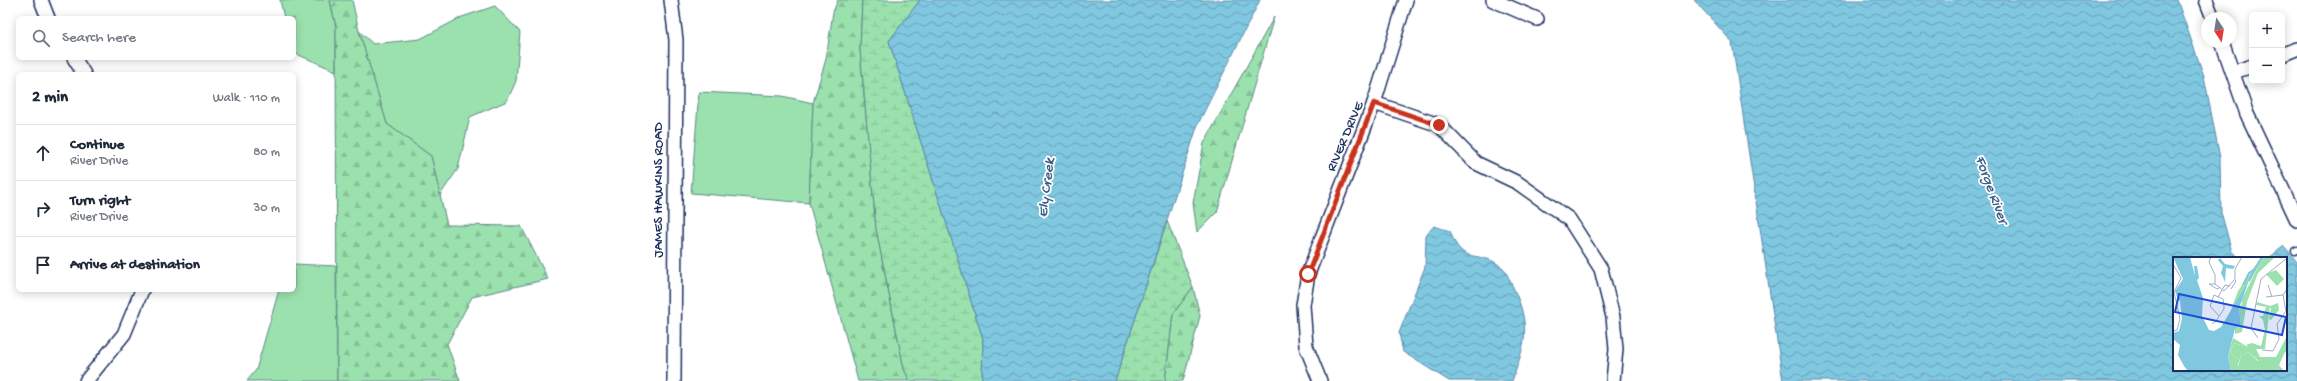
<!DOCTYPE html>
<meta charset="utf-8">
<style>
body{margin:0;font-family:"Gochi Hand",sans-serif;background:#f6f6f7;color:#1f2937}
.controls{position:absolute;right:12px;top:12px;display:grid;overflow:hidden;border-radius:6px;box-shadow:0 2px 10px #0003}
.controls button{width:36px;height:36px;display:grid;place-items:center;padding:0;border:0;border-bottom:1px solid #e0e1e3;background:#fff;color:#1f2937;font:20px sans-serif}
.compass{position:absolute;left:2201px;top:12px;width:36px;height:36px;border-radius:50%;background:#fff;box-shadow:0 2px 10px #0003;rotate:168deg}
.stop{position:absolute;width:12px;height:12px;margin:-9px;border:3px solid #c8321e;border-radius:50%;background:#fff}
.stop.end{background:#c8321e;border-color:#fff;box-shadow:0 1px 4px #0008}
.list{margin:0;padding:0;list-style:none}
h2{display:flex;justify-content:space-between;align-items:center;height:52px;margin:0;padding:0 16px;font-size:17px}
h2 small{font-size:13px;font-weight:400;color:#747a83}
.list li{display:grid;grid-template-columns:26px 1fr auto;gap:12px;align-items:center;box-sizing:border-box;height:56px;padding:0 16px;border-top:1px solid #e0e1e3}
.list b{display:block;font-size:15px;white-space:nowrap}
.list p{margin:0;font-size:13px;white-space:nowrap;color:#747a83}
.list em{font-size:13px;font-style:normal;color:#747a83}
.icon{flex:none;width:22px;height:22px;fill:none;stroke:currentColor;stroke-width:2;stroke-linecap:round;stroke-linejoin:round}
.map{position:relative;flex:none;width:2297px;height:381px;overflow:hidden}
.search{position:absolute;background:#fff;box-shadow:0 2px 10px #0003;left:16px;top:16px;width:280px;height:44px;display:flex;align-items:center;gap:10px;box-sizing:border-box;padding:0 14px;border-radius:6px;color:#747a83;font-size:15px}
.panel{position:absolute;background:#fff;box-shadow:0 2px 10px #0003;left:16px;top:72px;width:280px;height:220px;border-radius:6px}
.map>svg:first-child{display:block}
.green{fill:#9be1ad;stroke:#5b8886}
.forest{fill:url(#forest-firs);stroke:#5b8886}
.wetland{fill:url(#wetland-marsh);stroke:#5b8886}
.water{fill:url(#water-waves);stroke:#588aac}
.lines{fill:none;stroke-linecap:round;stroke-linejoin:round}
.service-casing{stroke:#1b2f5e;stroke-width:9}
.minor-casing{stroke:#1b2f5e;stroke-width:16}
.service{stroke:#fff;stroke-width:6}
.minor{stroke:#fff;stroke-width:13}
.route{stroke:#c8321e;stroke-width:5}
.labels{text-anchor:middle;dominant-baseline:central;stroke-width:3.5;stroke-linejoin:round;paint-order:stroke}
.street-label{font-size:14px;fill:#1b2f5e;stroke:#fff}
.water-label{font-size:15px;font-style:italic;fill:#395d85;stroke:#fff}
.inset-river{fill:none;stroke:#80c7e0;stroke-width:2}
.inset-road{fill:none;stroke:#a4acbf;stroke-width:1}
.view{fill:#1d4ed8;fill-opacity:0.15;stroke:#1d4ed8;stroke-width:2}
.inset-edge{fill:none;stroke:#1b2f5e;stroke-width:2}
</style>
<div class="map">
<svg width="2297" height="381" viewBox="0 0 2297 381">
<defs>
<pattern id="forest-firs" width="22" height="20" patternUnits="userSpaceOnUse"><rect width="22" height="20" fill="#9be1ad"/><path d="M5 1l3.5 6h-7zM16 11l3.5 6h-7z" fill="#85c197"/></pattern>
<pattern id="wetland-marsh" width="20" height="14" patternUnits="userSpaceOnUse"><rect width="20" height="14" fill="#9be1ad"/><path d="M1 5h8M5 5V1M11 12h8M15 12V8" fill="none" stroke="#85c197"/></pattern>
<pattern id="water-waves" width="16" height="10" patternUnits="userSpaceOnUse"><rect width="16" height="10" fill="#80c7e0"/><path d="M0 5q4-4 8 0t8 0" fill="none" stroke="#68a2b9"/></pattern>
</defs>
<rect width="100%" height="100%" fill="#fff"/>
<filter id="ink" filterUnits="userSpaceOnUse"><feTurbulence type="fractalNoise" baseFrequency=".025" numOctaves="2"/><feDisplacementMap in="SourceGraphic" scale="8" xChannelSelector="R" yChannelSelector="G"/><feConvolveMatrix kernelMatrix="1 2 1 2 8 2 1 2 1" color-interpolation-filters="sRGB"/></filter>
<g filter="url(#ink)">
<g class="green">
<polygon points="280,0 330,0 336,27 336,71 294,53 294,18 284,18"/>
<polygon points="495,6 520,32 516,81 507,101 470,117 458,169 440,195 431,156 387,124 359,31 373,44 420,39 462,17"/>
<polygon points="699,92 782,96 813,103 809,203 691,193"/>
<polygon points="294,264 336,266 337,381 247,381 256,370 279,290 294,290"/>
</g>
<g class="forest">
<polygon points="330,0 352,0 359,31 387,124 431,156 447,225 521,226 548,279 472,297 447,344 460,381 337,381 336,27"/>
<polygon points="838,0 862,0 860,49 876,229 904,369 910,381 858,381 809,203 813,103 826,59 833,12"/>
<polygon points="1274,17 1217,212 1197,232 1193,203 1204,143"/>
<polygon points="1193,287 1200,316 1183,381 1165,381 1173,314"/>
</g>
<g class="wetland">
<polygon points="862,0 920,0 889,41 983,339 982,381 910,381 904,369 876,229 860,49"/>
<polygon points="1167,221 1193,287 1173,314 1165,381 1115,381"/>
</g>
<g class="water">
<polygon points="920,0 1260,0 1198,124 1115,381 982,381 983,339 889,41"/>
<polygon points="1694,0 2177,0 2204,76 2220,158 2221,212 2232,252 2240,258 2174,258 2174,370 2286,370 2286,258 2269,258 2284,246 2297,262 2297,381 1783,381 1732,42"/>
<path d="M 1434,226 L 1450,231 C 1463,269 1479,247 1503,268 C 1507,272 1510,282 1513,287 C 1531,326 1526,342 1512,381 L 1449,381 L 1403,352 L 1399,333 L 1425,267 L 1426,235 Z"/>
</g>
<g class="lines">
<defs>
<polyline id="service" points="2295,251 2297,250"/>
<g id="minor">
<polyline points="41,0 48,18"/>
<polyline points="671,0 676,40 674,381"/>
<polyline points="1493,0 1537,19"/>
<polyline points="2206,0 2213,18"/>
<polyline points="2222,42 2247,114 2297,220"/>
<polyline points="2282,55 2297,49"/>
<polyline points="74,58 84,74"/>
<polyline points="2234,72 2252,66"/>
<polyline points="1374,103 1439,125 1476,163 1518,183 1569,219 1601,269 1613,317 1616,349 1613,381"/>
<polyline points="86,381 124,334 142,290"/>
<polyline points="1320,381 1306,346 1303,305 1308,274 1374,103 1406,0"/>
</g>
</defs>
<use href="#service" class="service-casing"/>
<use href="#minor" class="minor-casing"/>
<use href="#service" class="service"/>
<use href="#minor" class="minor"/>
</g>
</g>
<g class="lines" filter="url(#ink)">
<polyline class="route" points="1308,274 1374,103 1439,125"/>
</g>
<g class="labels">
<g class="street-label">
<text transform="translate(1346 137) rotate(-67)">RIVER DRIVE</text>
<text transform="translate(659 190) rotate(-90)">JAMES HAWKINS ROAD</text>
</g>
<g class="water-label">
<text transform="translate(1047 188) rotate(-83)">Ely Creek</text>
<text transform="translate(1991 190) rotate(70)">Forge River</text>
</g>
</g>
<g transform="translate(2173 257)">
<rect width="114" height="114" fill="#fff"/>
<path d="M 110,44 L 105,46 L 106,53 L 98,63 L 96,62 L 98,51 L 83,48 L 84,45 L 97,49 Z" fill="#9be1ad"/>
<path d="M 90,0 L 102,0 L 85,16 L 74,45 L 69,75 L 62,77 L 69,67 L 69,42 ZM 103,13 L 111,22 L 104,29 L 93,17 ZM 97,49 L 92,92 L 83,92 L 87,100 L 103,100 L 114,79 L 114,96 L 112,95 L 106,108 L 86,104 L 75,95 L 68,98 L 64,111 L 65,103 L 57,95 L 61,86 L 75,90 L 73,88 L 79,86 L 88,89 L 92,73 L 90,63 L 86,59 L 90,59 L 93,50 Z" fill="#9be1ad"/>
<path d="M 88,0 L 90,0 L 57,56 L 65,34 ZM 69,47 L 69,67 L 62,77 L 62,72 L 68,67 L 66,52 ZM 60,81 L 75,90 L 61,86 L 57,95 L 65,103 L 65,110 L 68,98 L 75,95 L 85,104 L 93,103 L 106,108 L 111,114 L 58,114 L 55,99 Z" fill="#9be1ad"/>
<path d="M 0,0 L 17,0 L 22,19 L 21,9 L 24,9 L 26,21 L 24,23 L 30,41 L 29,59 L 36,73 L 41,74 L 48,70 L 76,23 L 66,52 L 68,67 L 62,72 L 55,99 L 58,114 L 15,114 L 11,109 L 5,98 L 7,88 L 0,82 L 0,76 L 6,74 L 9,62 L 7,44 L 5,43 L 2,34 L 10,22 ZM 47,1 L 52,7 L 62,9 L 60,12 L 53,11 L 52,25 L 48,16 L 50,9 L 45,3 Z" fill="#80c7e0"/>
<path class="inset-river" d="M 76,24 L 89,0M 70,28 L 76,16 L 82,12"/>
<path class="inset-road" d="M 38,0 L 36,5 L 42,18 L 42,27 L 51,34 L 62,22 L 62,12 L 69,0M 0,7 L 8,21 L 1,35 L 7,62 L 4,73 L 0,74M 42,27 L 36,27 L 44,32 L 46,31M 95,28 L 99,40M 58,32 L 63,24 L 61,22M 45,40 L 52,28 L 57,29M 93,40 L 110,38M 39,67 L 43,64 L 51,52 L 51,49 L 50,42 L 41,38 L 37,49 L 46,59M 85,81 L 78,71 L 88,22 L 114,1M 89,93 L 100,94 L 106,82 L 104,67 L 113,54 L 110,38 L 114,32"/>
<path class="view" d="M 6,37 L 113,60 L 109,78 L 2,55 Z"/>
<rect width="114" height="114" class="inset-edge"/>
</g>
</svg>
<div class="controls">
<button>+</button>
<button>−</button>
</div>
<svg class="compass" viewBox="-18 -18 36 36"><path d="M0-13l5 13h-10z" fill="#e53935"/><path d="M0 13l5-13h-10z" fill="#747a83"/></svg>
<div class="stop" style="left:1308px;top:274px"></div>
<div class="stop end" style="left:1439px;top:125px"></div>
<div class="search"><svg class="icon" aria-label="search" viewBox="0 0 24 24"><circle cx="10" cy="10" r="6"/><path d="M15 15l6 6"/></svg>Search here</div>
<section class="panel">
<h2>2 min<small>Walk · 110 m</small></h2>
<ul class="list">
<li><svg class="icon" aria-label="ahead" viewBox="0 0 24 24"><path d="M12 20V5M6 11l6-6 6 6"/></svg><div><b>Continue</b><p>River Drive</p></div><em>80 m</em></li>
<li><svg class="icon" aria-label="right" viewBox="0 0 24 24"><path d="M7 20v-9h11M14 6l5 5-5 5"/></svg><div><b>Turn right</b><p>River Drive</p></div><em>30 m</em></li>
<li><svg class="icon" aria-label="arrive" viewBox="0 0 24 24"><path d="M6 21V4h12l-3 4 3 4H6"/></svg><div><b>Arrive at destination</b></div></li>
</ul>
</section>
</div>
